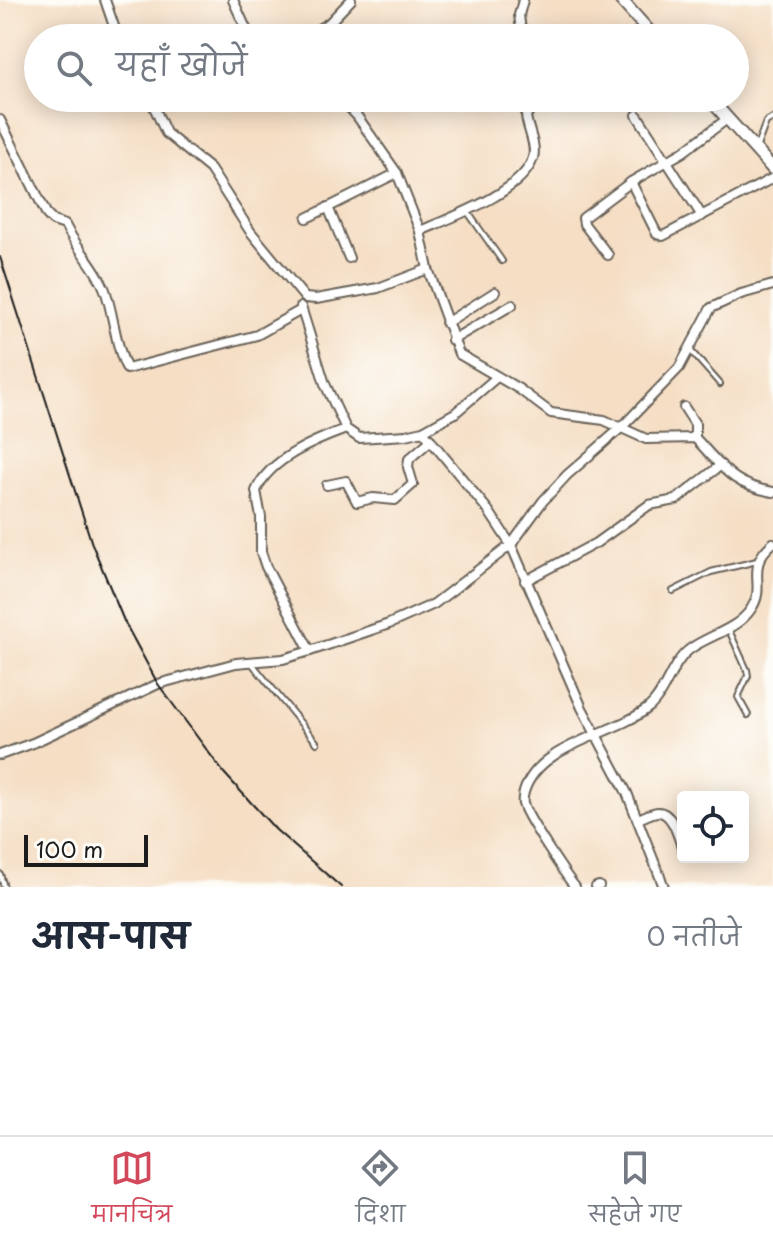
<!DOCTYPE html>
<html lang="hi">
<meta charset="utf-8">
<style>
body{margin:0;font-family:"Playpen Sans","Playpen Sans Deva",sans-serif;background:#f2f2f3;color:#1f2937}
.controls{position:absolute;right:24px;bottom:24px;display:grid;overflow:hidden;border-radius:8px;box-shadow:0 4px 20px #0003}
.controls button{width:72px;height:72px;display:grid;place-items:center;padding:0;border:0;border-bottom:2px solid #e0e1e3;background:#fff;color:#1f2937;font:40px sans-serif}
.scale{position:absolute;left:24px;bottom:20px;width:124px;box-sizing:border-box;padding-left:8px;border:4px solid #1c1c1c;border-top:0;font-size:22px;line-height:28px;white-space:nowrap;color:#1c1c1c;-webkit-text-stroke:6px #fdfcf7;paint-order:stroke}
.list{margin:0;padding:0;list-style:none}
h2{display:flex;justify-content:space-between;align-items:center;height:104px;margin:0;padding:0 32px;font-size:34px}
h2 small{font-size:26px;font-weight:400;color:#747a83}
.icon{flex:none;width:44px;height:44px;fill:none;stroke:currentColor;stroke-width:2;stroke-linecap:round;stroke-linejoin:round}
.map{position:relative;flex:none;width:773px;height:887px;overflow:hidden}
.search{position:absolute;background:#fff;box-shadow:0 4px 20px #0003;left:24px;right:24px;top:24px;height:88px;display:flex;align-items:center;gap:20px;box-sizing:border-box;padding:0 28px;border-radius:44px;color:#747a83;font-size:30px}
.sheet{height:248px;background:#fff}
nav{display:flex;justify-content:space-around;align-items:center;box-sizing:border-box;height:112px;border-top:2px solid #e0e1e3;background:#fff;font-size:22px;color:#747a83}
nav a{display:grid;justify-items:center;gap:4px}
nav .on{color:#d1495b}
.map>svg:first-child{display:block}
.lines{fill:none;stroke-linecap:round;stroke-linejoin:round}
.lane-casing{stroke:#686057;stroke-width:8}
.street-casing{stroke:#686057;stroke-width:12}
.secondary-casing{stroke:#686057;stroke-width:15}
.lane{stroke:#fff;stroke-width:4}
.street{stroke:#fff;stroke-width:8}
.secondary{stroke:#fff;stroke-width:11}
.rail{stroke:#1c1c1c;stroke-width:2}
</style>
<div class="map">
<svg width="773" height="887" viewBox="0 0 773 887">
<rect width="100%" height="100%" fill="#fdfcf7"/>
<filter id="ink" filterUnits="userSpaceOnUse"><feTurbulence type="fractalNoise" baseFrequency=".0125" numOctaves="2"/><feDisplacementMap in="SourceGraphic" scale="16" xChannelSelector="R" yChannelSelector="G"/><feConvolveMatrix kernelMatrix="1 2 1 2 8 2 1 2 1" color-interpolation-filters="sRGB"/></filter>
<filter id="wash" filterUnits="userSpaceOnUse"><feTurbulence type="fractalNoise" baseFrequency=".006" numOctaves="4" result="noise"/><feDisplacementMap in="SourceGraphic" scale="32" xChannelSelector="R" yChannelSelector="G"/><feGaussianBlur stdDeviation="1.8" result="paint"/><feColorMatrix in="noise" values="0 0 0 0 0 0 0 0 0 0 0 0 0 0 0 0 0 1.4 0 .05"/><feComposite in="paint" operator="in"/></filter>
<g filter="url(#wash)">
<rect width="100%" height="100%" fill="#f5dec4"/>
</g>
<g filter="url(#ink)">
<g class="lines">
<defs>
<g id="lane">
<polyline points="757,146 766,122 773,118"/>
<polyline points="467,211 502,261"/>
<polyline points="690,350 720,384"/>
<polyline points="673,591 711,572 757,561"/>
<polyline points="728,628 747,670 748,676 738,697 748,715"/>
<polyline points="250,661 317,743"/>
<polyline points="0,874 4,887"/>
</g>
<g id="street">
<polyline points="105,0 118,38"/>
<polyline points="233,0 247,31 261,38"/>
<polyline points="303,38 329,23 351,0"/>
<polyline points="522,38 519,15 523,0"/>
<polyline points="626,38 646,27"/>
<polyline points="150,98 166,133 210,169 250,231 305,298 316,299 378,288 428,269"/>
<path d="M 340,98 L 357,116 L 397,173 L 420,231 L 428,269 L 459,354 L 519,389 L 551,413 L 604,420 L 646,439 L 695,438 C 723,467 731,485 773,492"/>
<polyline points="637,115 702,216"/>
<path d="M 0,120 L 47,215 L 53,221 L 65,225 C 76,248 96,266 105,290 C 114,315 115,346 127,369 L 257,335 L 301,310"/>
<polyline points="631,182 657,234 663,236 773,178"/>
<polyline points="328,207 349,258"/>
<polyline points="307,218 397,173"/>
<path d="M 420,231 C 450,218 523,192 533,158 C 537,145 527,129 526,115 L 532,108 L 546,98"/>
<polyline points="608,255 584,224 583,218 631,182 683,152 727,119"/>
<polyline points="301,307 325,384 346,429 359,438 406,435 423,431 455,413 497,377"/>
<polyline points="446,323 495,292"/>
<polyline points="452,340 512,305"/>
<polyline points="684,407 695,424 695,438"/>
<polyline points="423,431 488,510 511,545 582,708 627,793 664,887"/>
<polyline points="327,485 346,481 357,502 373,498 395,500 413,484 408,467 409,459 431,440"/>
<polyline points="525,581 596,543 649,505 676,500 721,465"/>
<path d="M 310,651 L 266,567 L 261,552 L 261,517 L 256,491 C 269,459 316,440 346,429"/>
<polyline points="0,755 33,743 158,684 236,663 283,659 310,651 389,624 434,604 511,545 543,501 567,475 622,427 679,368 711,308 741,294 773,285"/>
<path d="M 638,819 C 644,817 652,812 658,812 C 673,812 679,839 683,850"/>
<path d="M 575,887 C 564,873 528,819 523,804 C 522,799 523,797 524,792 C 539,743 613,736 648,708 C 665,695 671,663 690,649 C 709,635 737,630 751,609 C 768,585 743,568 773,543"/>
<polyline points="596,887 599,886"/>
</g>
<g id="secondary">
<polyline points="621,0 655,38"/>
<polyline points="709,98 773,169"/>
</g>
</defs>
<use href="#lane" class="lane-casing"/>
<use href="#street" class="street-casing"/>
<use href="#secondary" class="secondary-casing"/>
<use href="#lane" class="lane"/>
<use href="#street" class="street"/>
<use href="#secondary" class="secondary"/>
<polyline class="rail" points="0,257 92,544 124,621 158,684 224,773 276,830 341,887"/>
</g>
</g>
</svg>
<div class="controls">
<button><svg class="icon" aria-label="locate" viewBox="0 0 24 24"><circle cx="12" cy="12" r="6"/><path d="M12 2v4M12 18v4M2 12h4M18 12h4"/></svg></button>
</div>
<div class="scale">100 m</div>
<div class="search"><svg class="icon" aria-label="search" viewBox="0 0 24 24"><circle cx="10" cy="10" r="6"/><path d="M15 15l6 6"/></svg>यहाँ खोजें</div>
</div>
<section class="sheet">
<h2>आस-पास<small>0 नतीजे</small></h2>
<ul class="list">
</ul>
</section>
<nav>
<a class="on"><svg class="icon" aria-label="map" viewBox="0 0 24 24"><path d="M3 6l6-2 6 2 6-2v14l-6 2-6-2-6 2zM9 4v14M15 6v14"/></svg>मानचित्र</a>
<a><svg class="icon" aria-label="directions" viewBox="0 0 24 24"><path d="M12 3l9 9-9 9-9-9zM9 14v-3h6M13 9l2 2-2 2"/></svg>दिशा</a>
<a><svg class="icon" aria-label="saved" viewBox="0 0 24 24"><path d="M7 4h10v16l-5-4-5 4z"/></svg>सहेजे गए</a>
</nav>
